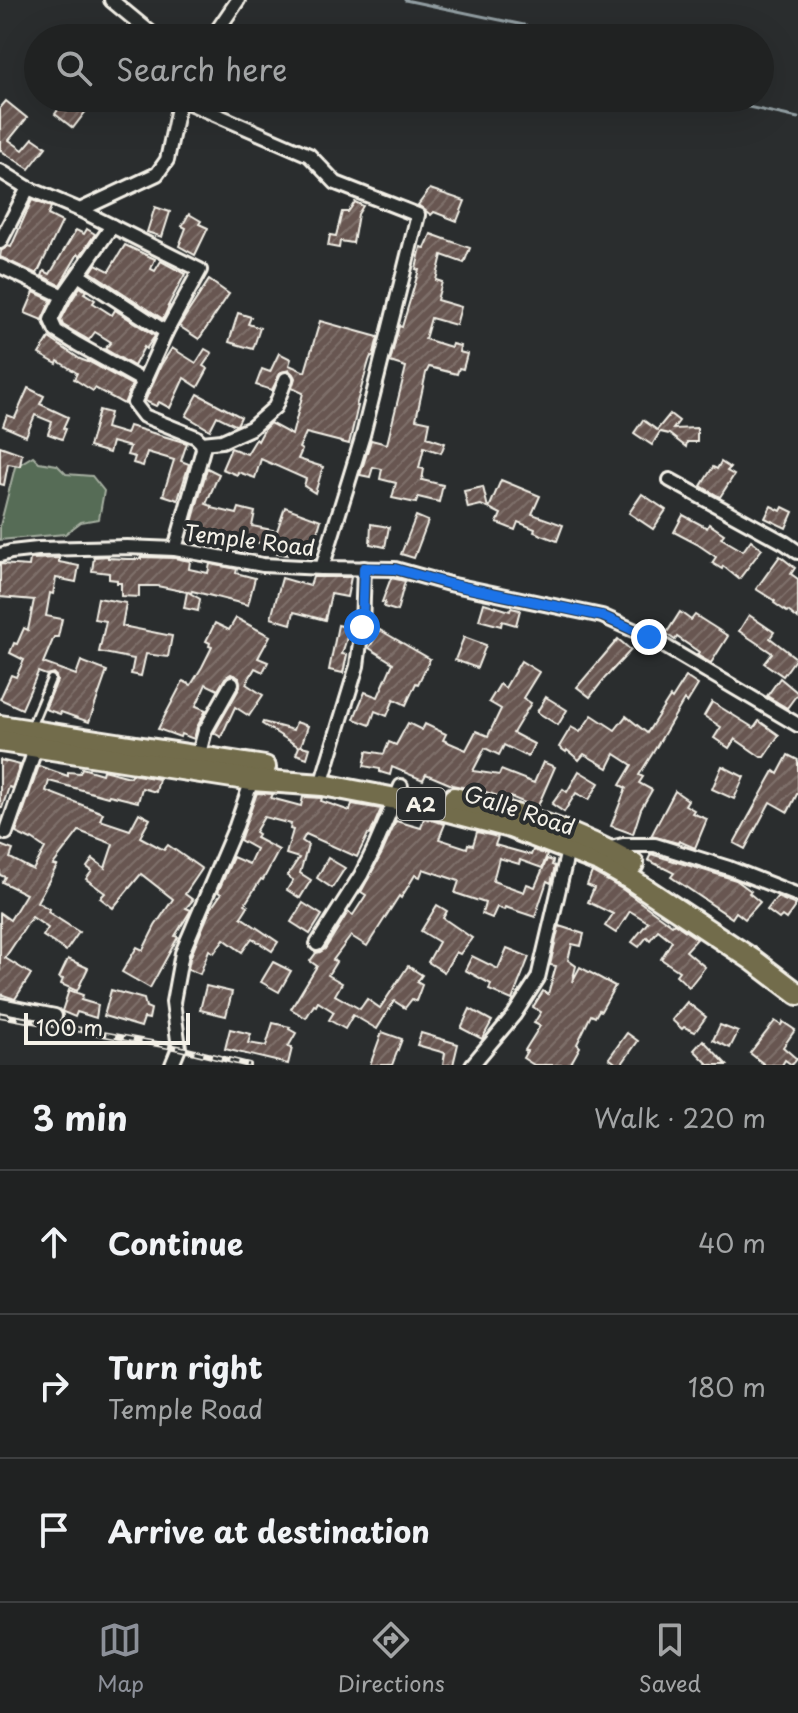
<!DOCTYPE html>
<meta charset="utf-8">
<style>
body{margin:0;font-family:"Playpen Sans",sans-serif;background:#2d2f2f;color:#f1f3f6}
.scale{position:absolute;left:24px;bottom:20px;width:166px;box-sizing:border-box;padding-left:8px;border:4px solid #f4f1e8;border-top:0;font-size:22px;line-height:28px;white-space:nowrap;color:#f4f1e8;-webkit-text-stroke:6px #2a2d2e;paint-order:stroke}
.stop{position:absolute;width:24px;height:24px;margin:-18px;border:6px solid #1a73e8;border-radius:50%;background:#fff}
.stop.end{background:#1a73e8;border-color:#fff;box-shadow:0 2px 8px #0008}
.list{margin:0;padding:0;list-style:none}
h2{display:flex;justify-content:space-between;align-items:center;height:104px;margin:0;padding:0 32px;font-size:34px}
h2 small{font-size:26px;font-weight:400;color:#a2a4a5}
.list li{display:grid;grid-template-columns:52px 1fr auto;gap:24px;align-items:center;box-sizing:border-box;height:144px;padding:0 32px;border-top:2px solid #3d3f40}
.list b{display:block;font-size:30px;white-space:nowrap}
.list p{margin:0;font-size:26px;white-space:nowrap;color:#a2a4a5}
.list em{font-size:26px;font-style:normal;color:#a2a4a5}
.icon{flex:none;width:44px;height:44px;fill:none;stroke:currentColor;stroke-width:2;stroke-linecap:round;stroke-linejoin:round}
.map{position:relative;flex:none;width:798px;height:1065px;overflow:hidden}
.search{position:absolute;background:#202222;box-shadow:0 8px 32px #0002;left:24px;right:24px;top:24px;height:88px;display:flex;align-items:center;gap:20px;box-sizing:border-box;padding:0 28px;border-radius:44px;color:#a2a4a5;font-size:30px}
.sheet{height:536px;background:#202222}
nav{display:flex;justify-content:space-around;align-items:center;box-sizing:border-box;height:112px;border-top:2px solid #3d3f40;background:#202222;font-size:22px;color:#a2a4a5}
nav a{display:grid;justify-items:center;gap:4px}
nav .on{color:#8c9099}
.map>svg:first-child{display:block}
.green{fill:#566c57;stroke:#a5aea0;stroke-width:2}
.lines{fill:none;stroke-linecap:round;stroke-linejoin:round}
.stream{stroke:#929ea2;stroke-width:3}
.building{fill:url(#building-hatch);stroke:#f4f1e8;stroke-width:2}
.service-casing{stroke:#f4f1e8;stroke-width:12}
.minor-casing{stroke:#f4f1e8;stroke-width:18}
.trunk-casing{stroke:#f4f1e8;stroke-width:26}
.service{stroke:#2a2d2e;stroke-width:6}
.minor{stroke:#2a2d2e;stroke-width:12}
.trunk{stroke:#726c4b;stroke-width:20}
.rail-casing{stroke:#f4f1e8;stroke-width:6}
.rail{stroke:#2a2d2e;stroke-width:3;stroke-dasharray:9;stroke-linecap:butt}
.route{stroke:#1a73e8;stroke-width:10}
.labels{text-anchor:middle;dominant-baseline:central;stroke-width:8;stroke-linejoin:round;paint-order:stroke}
.shield{fill:#2a2d2e;stroke:#b7b6b0;stroke-width:2}
.shield-label{font-size:20px;font-weight:bold;fill:#f4f1e8}
.street-label{font-size:22px;fill:#f4f1e8;stroke:#2a2d2e}
</style>
<div class="map">
<svg width="798" height="1065" viewBox="0 0 798 1065">
<defs>
<pattern id="building-hatch" width="6" height="6" patternUnits="userSpaceOnUse" patternTransform="scale(2)"><rect width="6" height="6" fill="#685751"/><path d="M-1 1l2-2M0 6l6-6M5 7l2-2" fill="none" stroke="#7e706a"/></pattern>
</defs>
<rect width="100%" height="100%" fill="#2a2d2e"/>
<filter id="ink" filterUnits="userSpaceOnUse"><feTurbulence type="fractalNoise" baseFrequency=".0125" numOctaves="2"/><feDisplacementMap in="SourceGraphic" scale="16" xChannelSelector="R" yChannelSelector="G"/><feConvolveMatrix kernelMatrix="1 2 1 2 8 2 1 2 1" color-interpolation-filters="sRGB"/></filter>
<g filter="url(#ink)">
<polygon class="green" points="33,456 39,462 57,465 66,474 92,476 104,491 99,519 81,522 65,534 0,540 0,526 15,467"/>
<g class="lines">
<g class="stream">
<polyline points="405,0 524,25 552,38"/>
<polyline points="708,98 798,118"/>
</g>
</g>
<g class="building">
<polygon points="82,98 96,98 73,128 55,114 63,103 72,111"/>
<polygon points="6,101 27,118 9,140 23,150 33,138 46,147 29,169 3,152 1,149 0,151 0,108"/>
<polygon points="430,189 465,201 457,221 434,212 431,215 418,205"/>
<polygon points="32,200 51,207 48,215 62,222 37,274 0,257 1,251 8,246 11,247"/>
<polygon points="355,202 363,206 358,214 353,243 340,241 339,248 328,246 330,235 336,236 342,212 348,212"/>
<polygon points="155,207 170,212 162,237 147,232"/>
<polygon points="189,214 201,221 199,224 208,228 195,255 179,246 186,228 182,226"/>
<polygon points="87,229 95,234 80,256 78,254 60,285 42,276 44,271 50,274 76,230 84,234"/>
<polygon points="431,234 470,248 464,263 442,255 436,280 442,282 437,300 461,307 456,325 431,318 425,339 451,347 452,344 460,346 459,352 467,354 463,369 459,368 457,374 429,367 426,373 416,419 430,422 427,437 445,443 441,453 424,447 419,468 424,469 422,480 443,485 439,502 418,497 416,503 392,498 396,483 380,479 382,469 373,467 370,477 360,475 371,440 387,444 406,367 390,362 399,326 402,327 419,270 416,269 421,247 425,248"/>
<polygon points="125,245 155,259 151,269 155,271 161,261 185,274 168,306 169,306 163,319 91,272 96,264 109,271"/>
<polygon points="209,280 229,294 199,339 179,326"/>
<polygon points="80,287 86,291 84,293 95,300 93,303 112,315 115,310 155,336 146,349 144,347 134,366 105,349 111,342 95,332 89,340 63,325 61,320 71,301"/>
<polygon points="34,292 51,300 42,320 25,313"/>
<polygon points="238,313 251,317 248,324 260,328 253,349 229,342"/>
<polygon points="320,321 378,337 373,357 371,356 369,361 356,406 358,406 349,444 306,433 299,448 302,450 298,459 323,467 315,493 304,486 306,479 261,459 255,478 238,472 237,475 222,469 231,448 247,454 256,439 258,441 265,428 270,423 292,435 303,393 292,388 295,378 293,374 289,370 281,372 272,390 256,385 262,369 270,372 279,353 291,359 289,365 305,372"/>
<polygon points="49,338 80,359 88,362 88,361 132,385 124,404 95,388 93,391 85,386 74,379 77,373 58,361 57,364 39,354"/>
<polygon points="172,348 196,363 205,349 212,353 203,366 208,369 198,387 184,378 170,408 159,402 156,406 145,401 161,365"/>
<polygon points="28,388 44,396 40,404 68,417 63,428 66,429 62,439 48,434 52,422 35,415 26,436 3,426 7,415 15,418"/>
<polygon points="198,394 241,417 237,425 235,425 217,416 210,430 186,416"/>
<polygon points="99,410 110,413 106,428 126,434 129,426 187,443 181,461 189,464 178,500 163,495 174,460 147,452 143,466 133,463 135,457 127,455 130,447 112,442 109,453 89,447"/>
<polygon points="670,414 679,421 673,429 697,428 697,442 687,442 686,447 669,434 660,432 652,445 634,433 643,420 657,430"/>
<polygon points="0,446 22,454 20,466 8,464 4,485 0,484"/>
<polygon points="721,462 730,468 727,471 734,475 720,497 701,486 713,467 717,469"/>
<polygon points="207,468 219,474 206,504 212,506 212,508 237,514 239,508 255,512 252,526 277,531 285,507 321,520 312,550 290,543 287,555 273,552 275,546 245,540 243,547 225,543 226,539 190,530"/>
<polygon points="501,480 540,496 532,514 563,525 557,541 534,532 535,529 518,522 515,530 497,523 501,514 489,508"/>
<polygon points="483,487 488,508 481,505 468,508 464,491"/>
<polygon points="642,494 666,510 653,529 629,513"/>
<polygon points="771,506 781,511 783,507 793,512 786,528 765,518"/>
<polygon points="683,515 707,528 709,524 724,534 721,538 743,551 751,540 762,549 739,579 723,566 722,569 712,563 716,557 697,544 674,532"/>
<polygon points="416,516 428,521 414,558 401,554"/>
<polygon points="371,524 389,527 385,547 370,544"/>
<polygon points="108,556 108,558 127,559 141,559 141,557 174,558 190,561 189,569 208,573 210,564 237,569 236,573 255,578 248,605 192,591 191,593 188,592 200,599 198,611 184,608 187,592 157,586 139,586 139,597 121,596 121,583 117,583 117,580 109,579 109,573 92,571 94,557"/>
<polygon points="780,556 795,568 791,574 798,579 798,619 788,611 787,612 774,603 775,601 756,589"/>
<polygon points="59,558 59,562 79,566 76,582 56,578 53,594 50,593 46,616 62,619 58,637 54,637 43,663 76,675 81,661 107,671 89,722 61,712 60,714 45,709 57,681 56,676 53,673 46,675 38,672 22,709 0,699 11,675 16,677 24,660 10,653 14,643 17,644 24,628 28,630 34,600 0,597 0,564 29,566 30,559"/>
<polygon points="313,577 351,577 347,597 331,594 325,620 294,612 291,624 271,618 282,578 310,586"/>
<polygon points="391,578 405,581 397,611 384,607 385,602 382,602"/>
<polygon points="98,598 126,603 122,626 172,636 168,657 146,654 141,676 131,674 134,659 99,652 106,621 94,619"/>
<polygon points="484,603 510,611 511,608 520,610 516,625 502,621 501,626 479,620"/>
<polygon points="680,612 691,620 695,615 728,636 711,663 697,655 699,652 677,637 675,640 666,634"/>
<polygon points="749,615 774,632 770,638 796,658 783,676 764,663 772,653 739,631"/>
<polygon points="236,618 270,636 258,658 268,662 263,672 255,668 246,684 263,695 249,716 235,707 221,737 214,733 240,687 239,678 231,674 225,678 218,690 206,684 196,706 206,710 197,727 194,739 181,734 180,737 158,729 183,681 191,685 202,667 212,647 209,646 210,643 206,641 215,623 229,630"/>
<polygon points="338,625 350,628 342,654 347,655 343,673 329,670"/>
<polygon points="380,630 430,659 418,684 416,683 406,705 394,699 387,716 375,711 370,725 354,719 359,706 365,692 378,697 393,663 369,648"/>
<polygon points="464,637 486,645 477,668 455,660"/>
<polygon points="618,639 631,650 605,678 590,697 577,687"/>
<polygon points="521,661 539,672 523,698 531,703 513,733 534,744 528,757 504,745 499,755 485,748 473,771 499,775 501,770 534,783 543,762 555,767 537,808 511,797 510,800 486,792 452,785 426,774 423,780 392,767 390,775 380,772 380,769 364,766 367,751 384,754 389,742 396,745 408,723 422,730 425,724 446,734 443,740 466,750 476,731 488,736 501,709 489,702 500,684 505,688"/>
<polygon points="686,677 698,685 687,703 684,700 654,751 639,775 643,777 639,783 652,790 641,809 633,834 611,826 626,788 620,785 632,765 615,754 608,768 584,754 579,760 567,750 566,752 559,747 571,727 580,732 592,715 615,730 626,716 647,733 670,697 672,699"/>
<polygon points="780,678 798,693 787,708 767,696"/>
<polygon points="546,697 567,710 558,725 537,712"/>
<polygon points="712,702 754,728 759,721 779,735 764,757 761,757 735,739 729,748 714,738 721,727 704,716"/>
<polygon points="263,722 293,730 296,722 308,726 301,746 310,748 307,758 296,754 299,747 262,724"/>
<polygon points="788,755 798,760 798,792 788,812 770,802 745,849 734,843 774,771 778,774"/>
<polygon points="0,760 20,765 12,788 9,787 2,808 0,808"/>
<polygon points="39,766 68,776 68,772 80,773 82,768 102,774 103,770 130,777 131,774 159,779 156,792 142,788 138,802 109,795 108,797 49,781 46,791 103,813 100,820 130,830 139,813 150,819 140,837 164,850 168,845 202,869 185,894 193,900 186,908 191,910 175,936 178,937 150,988 122,972 137,947 143,950 155,926 173,899 141,874 113,908 100,898 105,893 86,879 92,871 87,867 93,859 105,868 113,844 79,831 53,865 57,866 37,902 49,909 48,912 79,932 66,951 43,936 48,928 32,917 5,958 31,974 15,999 0,994 0,913 10,920 26,894 2,882 5,877 0,875 0,845 13,850 10,858 33,870 45,848 32,839 31,840 16,833"/>
<polygon points="722,766 744,777 734,799 712,789"/>
<polygon points="579,771 599,783 589,800 576,793 564,812 552,804 563,789 567,792"/>
<polygon points="675,791 688,800 685,805 694,810 692,813 707,819 695,848 679,841 678,843 651,836"/>
<polygon points="257,793 273,794 271,798 301,806 303,797 322,798 321,801 350,811 352,804 381,809 370,835 368,834 357,857 306,834 302,841 308,845 300,873 311,880 300,898 287,890 293,880 287,876 299,858 286,854 293,830 290,829 291,824 264,817 255,832 258,834 256,838 279,850 263,880 261,879 245,904 248,906 241,917 278,942 272,951 252,938 242,952 224,939 214,953 209,950 200,974 188,969 190,958 210,910 221,894 218,892 233,857 249,864 256,849 240,840"/>
<polygon points="424,818 445,824 439,839 467,848 468,844 473,845 477,832 498,837 495,845 531,855 533,850 547,855 542,868 520,860 519,864 499,858 493,881 524,892 527,884 535,887 547,859 553,861 552,865 555,866 551,883 547,881 535,917 505,907 504,910 497,907 492,918 482,914 485,903 455,893 459,881 423,869 420,877 415,875 401,898 399,896 367,946 351,936 333,960 336,962 328,975 342,983 335,995 360,1009 367,999 380,1008 408,966 422,975 417,982 422,985 416,1001 412,999 405,1008 394,1001 377,1029 353,1015 345,1029 329,1020 334,1012 318,1002 316,1006 314,1005 306,1018 291,1009 317,966 310,961 316,953 320,952 325,949 348,912 353,915 366,895 361,892 382,853 396,821 421,828"/>
<polygon points="651,854 736,880 751,891 749,893 760,902 745,919 736,912 732,918 671,877 674,873 648,860"/>
<polygon points="328,858 345,868 332,888 317,878"/>
<polygon points="592,872 622,889 672,925 674,923 697,939 686,951 705,967 689,987 676,975 679,971 661,959 672,941 658,930 650,940 647,937 639,947 632,942 648,922 630,911 616,933 605,926 613,914 588,902 594,888 587,885"/>
<polygon points="777,897 796,905 786,919 782,916 779,919 767,910"/>
<polygon points="303,903 322,915 310,934 291,922"/>
<polygon points="437,905 447,911 443,918 472,938 460,954 456,952 444,972 428,962 439,942 421,931"/>
<polygon points="559,926 584,934 581,946 572,944 568,960 576,966 572,982 580,967 615,986 601,1011 599,1010 595,1017 591,1015 577,1044 580,1047 570,1065 534,1065 523,1058 527,1051 525,1050 540,1026 534,1023 541,1012 533,1007 543,991 548,994 556,966 550,965"/>
<polygon points="507,948 529,957 512,1000 489,990 491,984 465,970 472,956 498,969"/>
<polygon points="68,959 88,968 77,991 61,984 63,979 59,978"/>
<polygon points="273,962 291,971 279,992 261,982"/>
<polygon points="206,986 232,992 226,1016 200,1010"/>
<polygon points="69,990 83,995 81,1000 98,1005 96,1018 77,1012 75,1017 63,1012 62,1011"/>
<polygon points="111,990 144,999 146,1007 151,1009 149,1019 144,1018 141,1027 104,1016"/>
<polygon points="687,1002 706,1017 695,1032 684,1027 682,1029 672,1020"/>
<polygon points="470,1009 492,1021 482,1039 461,1028"/>
<polygon points="775,1021 781,1025 783,1022 795,1030 783,1047 797,1059 792,1065 785,1060 782,1065 765,1065 750,1053"/>
<polygon points="273,1023 290,1027 289,1029 296,1033 288,1047 292,1048 288,1064 225,1049 230,1029 251,1034 248,1043 266,1046"/>
<polygon points="720,1025 738,1032 730,1048 713,1040"/>
<polygon points="382,1032 402,1039 392,1065 370,1065"/>
<polygon points="421,1033 458,1044 453,1065 443,1065 445,1053 417,1045"/>
<polygon points="627,1033 638,1041 621,1065 618,1065 609,1058"/>
<polygon points="703,1040 727,1065 709,1065 694,1050"/>
</g>
<g class="lines">
<defs>
<polyline id="service" points="31,727 51,679"/>
<g id="minor">
<polyline points="111,0 157,38"/>
<polyline points="212,38 238,0"/>
<polyline points="180,99 309,155 336,183 418,215 363,435 322,568"/>
<polyline points="0,171 28,188"/>
<polyline points="80,210 200,270 166,332 134,403 144,416 196,437 202,443 203,449 175,549"/>
<polyline points="0,242 28,188 80,210 157,174 167,160 180,98"/>
<polyline points="0,266 63,296 51,320 56,331 77,344 145,382"/>
<polyline points="78,275 166,332"/>
<polyline points="63,296 112,226"/>
<polyline points="202,443 222,441 251,428 275,407 286,379"/>
<polyline points="670,480 785,543 798,552"/>
<polyline points="0,555 11,552 38,549 127,547 175,549 263,565 322,568 395,569 449,584 602,616 649,637 798,725"/>
<polyline points="198,757 205,731 232,683"/>
<polyline points="321,785 357,666 362,627 364,568"/>
<polyline points="6,833 36,747"/>
<polyline points="606,852 607,849 623,845 655,845 729,868 798,895"/>
<polyline points="317,944 361,875 374,849 401,786"/>
<polyline points="0,1005 55,1016"/>
<polyline points="172,1065 179,1048 173,1002 182,953 236,826 253,777"/>
<polyline points="472,1065 514,1015 538,978 569,846"/>
</g>
<g id="trunk">
<polyline points="0,726 265,767"/>
<polyline points="0,741 252,780 323,785 422,804 510,827 601,862 629,878 753,960 798,994"/>
<path d="M 454,798 C 516,814 578,832 633,864"/>
</g>
</defs>
<use href="#service" class="service-casing"/>
<use href="#minor" class="minor-casing"/>
<use href="#trunk" class="trunk-casing"/>
<use href="#service" class="service"/>
<use href="#minor" class="minor"/>
<use href="#trunk" class="trunk"/>
<defs>
<polyline id="rail" points="0,1015 179,1048 249,1065"/>
</defs>
<use href="#rail" class="rail-casing"/>
<use href="#rail" class="rail"/>
</g>
</g>
<g class="lines" filter="url(#ink)">
<polyline class="route" points="362,627 364,568 395,569 449,584 602,616 649,637"/>
</g>
<g class="labels">
<rect class="shield" x="397" y="788" width="48" height="32" rx="6"/>
<g class="shield-label">
<text x="421" y="804">A2</text>
</g>
<g class="street-label">
<text transform="translate(250 539) rotate(7)">Temple Road</text>
<text transform="translate(520 809) rotate(18)">Galle Road</text>
</g>
</g>
</svg>
<div class="scale">100 m</div>
<div class="stop" style="left:362px;top:627px"></div>
<div class="stop end" style="left:649px;top:637px"></div>
<div class="search"><svg class="icon" aria-label="search" viewBox="0 0 24 24"><circle cx="10" cy="10" r="6"/><path d="M15 15l6 6"/></svg>Search here</div>
</div>
<section class="sheet">
<h2>3 min<small>Walk · 220 m</small></h2>
<ul class="list">
<li><svg class="icon" aria-label="ahead" viewBox="0 0 24 24"><path d="M12 20V5M6 11l6-6 6 6"/></svg><div><b>Continue</b></div><em>40 m</em></li>
<li><svg class="icon" aria-label="right" viewBox="0 0 24 24"><path d="M7 20v-9h11M14 6l5 5-5 5"/></svg><div><b>Turn right</b><p>Temple Road</p></div><em>180 m</em></li>
<li><svg class="icon" aria-label="arrive" viewBox="0 0 24 24"><path d="M6 21V4h12l-3 4 3 4H6"/></svg><div><b>Arrive at destination</b></div></li>
</ul>
</section>
<nav>
<a class="on"><svg class="icon" aria-label="map" viewBox="0 0 24 24"><path d="M3 6l6-2 6 2 6-2v14l-6 2-6-2-6 2zM9 4v14M15 6v14"/></svg>Map</a>
<a><svg class="icon" aria-label="directions" viewBox="0 0 24 24"><path d="M12 3l9 9-9 9-9-9zM9 14v-3h6M13 9l2 2-2 2"/></svg>Directions</a>
<a><svg class="icon" aria-label="saved" viewBox="0 0 24 24"><path d="M7 4h10v16l-5-4-5 4z"/></svg>Saved</a>
</nav>
